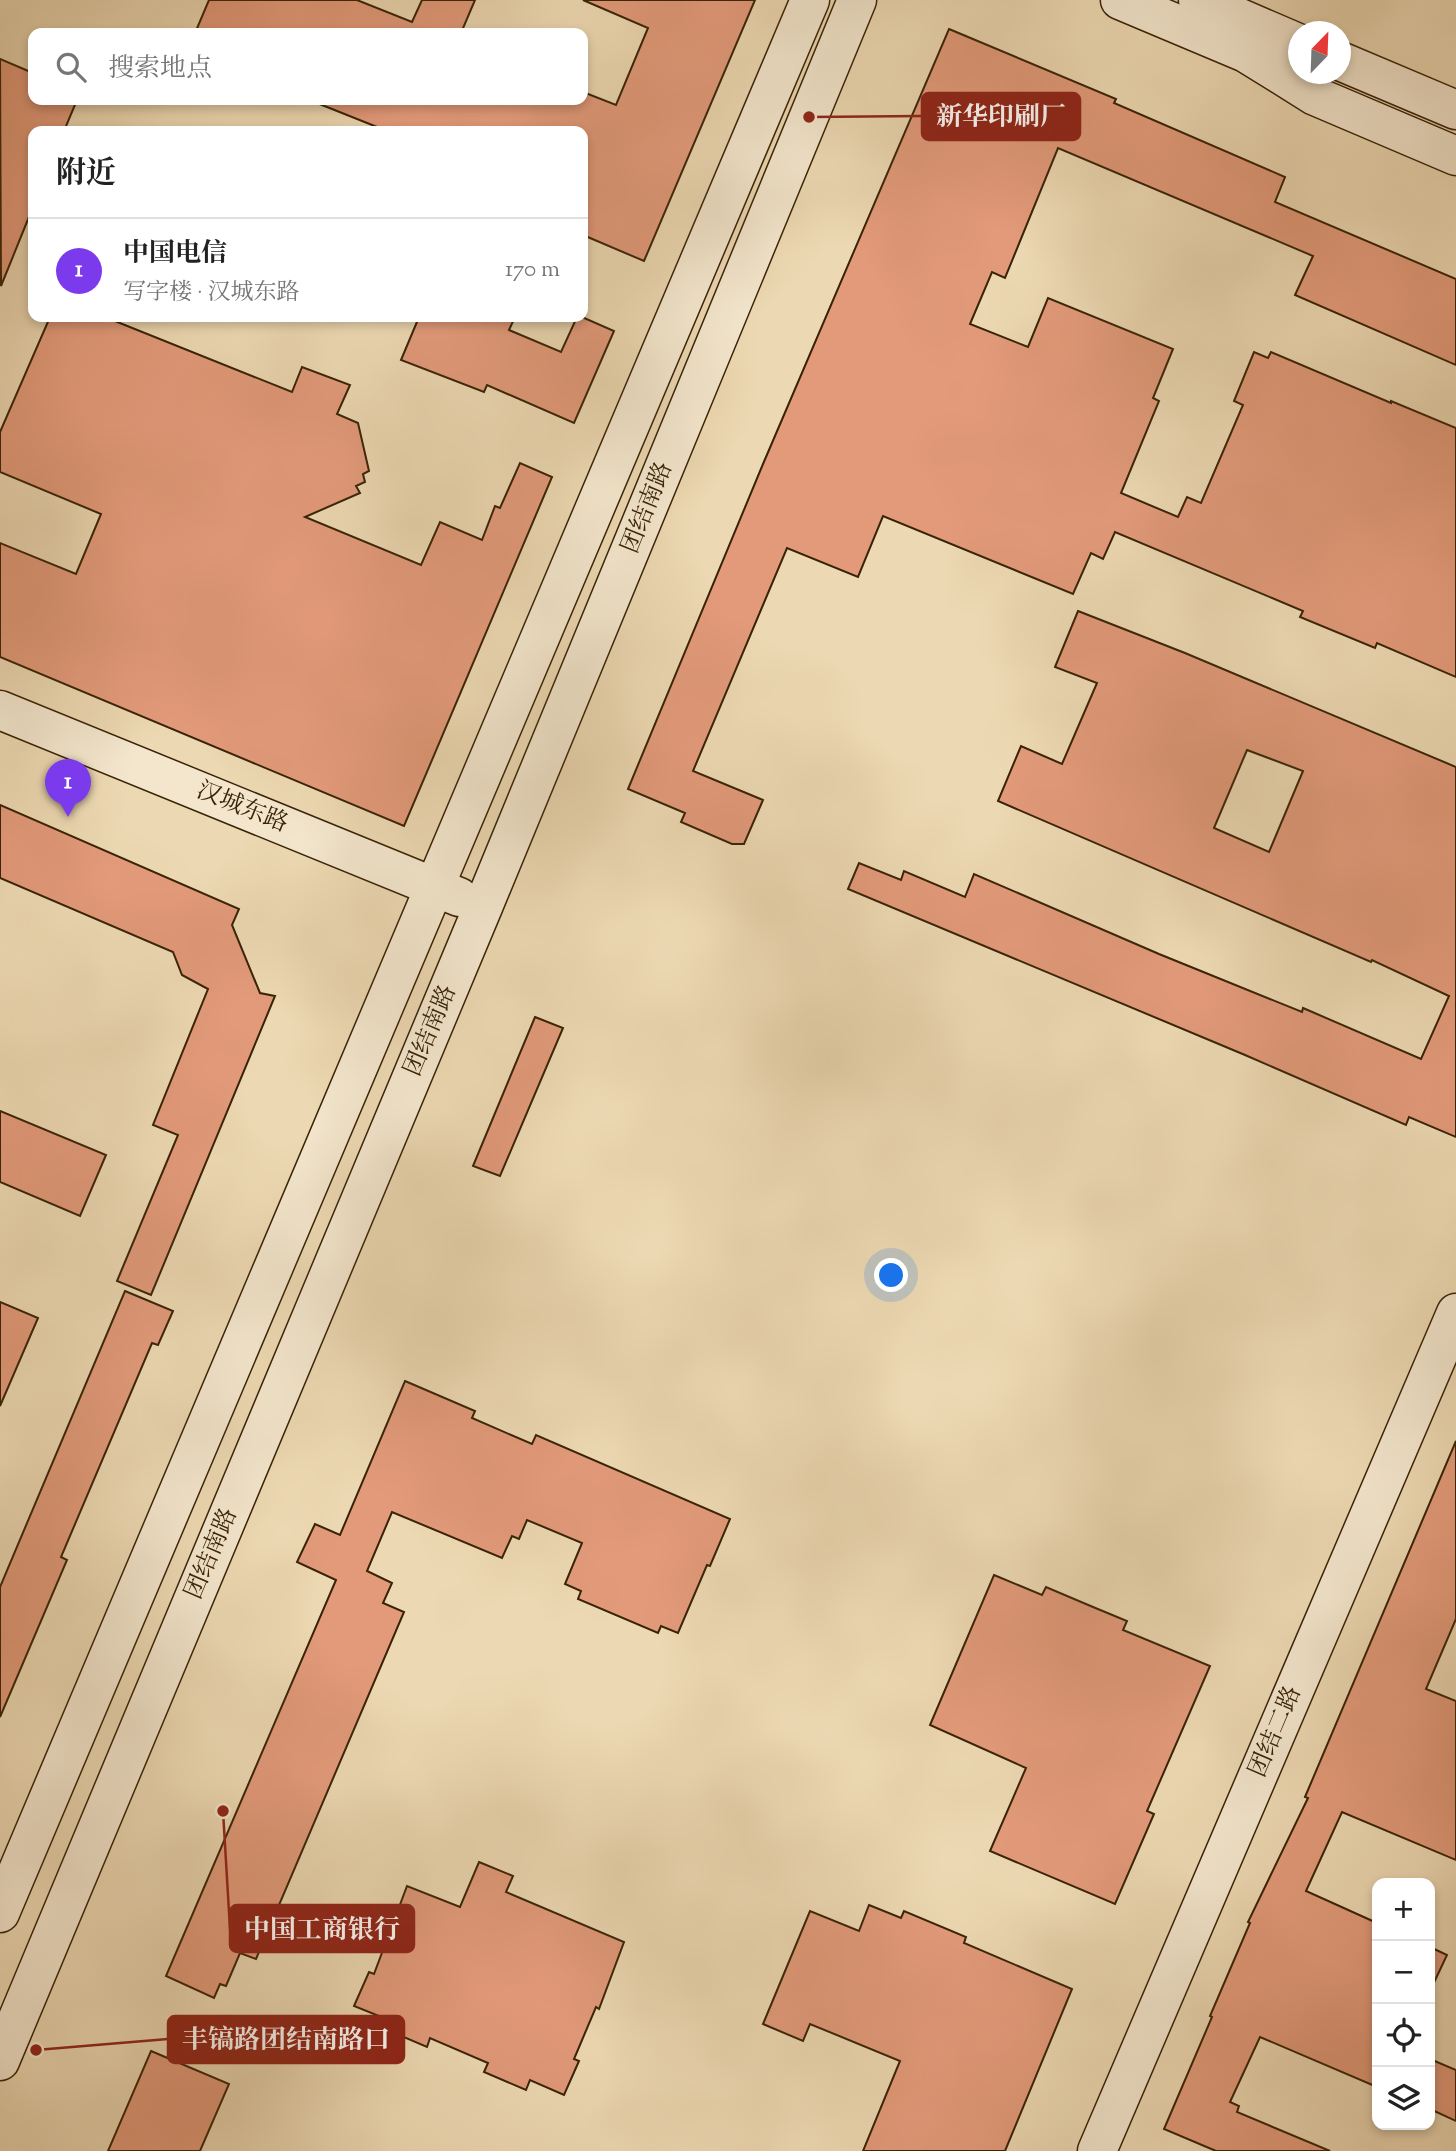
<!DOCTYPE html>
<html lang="zh">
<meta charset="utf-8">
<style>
body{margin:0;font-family:"Sorts Mill Goudy","Noto Serif SC",serif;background:#f6f6f6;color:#222}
.controls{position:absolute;right:21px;bottom:21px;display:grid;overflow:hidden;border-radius:14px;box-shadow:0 4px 10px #0003}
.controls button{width:63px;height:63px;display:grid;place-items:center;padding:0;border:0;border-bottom:2px solid #e0e0e0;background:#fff;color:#222;font:35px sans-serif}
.compass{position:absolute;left:1288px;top:21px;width:63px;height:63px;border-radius:50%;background:#fff;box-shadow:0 4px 10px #0003;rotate:23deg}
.you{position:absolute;left:892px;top:1276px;width:24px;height:24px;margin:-18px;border:5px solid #fff;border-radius:50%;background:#1a73e8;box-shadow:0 0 0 10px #1a73e833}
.badge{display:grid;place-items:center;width:46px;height:46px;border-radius:50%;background:#7c3aed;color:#fff;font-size:23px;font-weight:700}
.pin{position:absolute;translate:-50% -58px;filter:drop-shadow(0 2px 4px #0008)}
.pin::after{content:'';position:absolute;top:37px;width:24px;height:21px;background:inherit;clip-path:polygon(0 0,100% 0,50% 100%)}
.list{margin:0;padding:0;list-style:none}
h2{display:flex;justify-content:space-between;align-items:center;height:91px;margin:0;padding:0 28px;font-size:30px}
h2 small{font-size:23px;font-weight:400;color:#767676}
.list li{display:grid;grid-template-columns:46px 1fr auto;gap:21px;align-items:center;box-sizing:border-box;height:105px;padding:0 28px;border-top:2px solid #e0e0e0}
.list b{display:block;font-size:26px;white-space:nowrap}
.list p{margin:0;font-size:23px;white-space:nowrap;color:#767676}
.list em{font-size:23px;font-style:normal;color:#767676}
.icon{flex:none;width:38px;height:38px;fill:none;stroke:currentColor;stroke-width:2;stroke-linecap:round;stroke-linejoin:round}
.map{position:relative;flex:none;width:1456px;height:2151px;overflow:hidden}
.search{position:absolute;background:#fff;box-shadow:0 4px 10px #0003;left:28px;top:28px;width:560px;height:77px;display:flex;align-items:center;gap:18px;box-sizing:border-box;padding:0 24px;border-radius:14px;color:#767676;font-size:26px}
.panel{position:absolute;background:#fff;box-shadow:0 4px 10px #0003;left:28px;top:126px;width:560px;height:196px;border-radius:14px}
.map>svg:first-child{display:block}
.building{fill:#e29a7a;stroke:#392306;stroke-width:2;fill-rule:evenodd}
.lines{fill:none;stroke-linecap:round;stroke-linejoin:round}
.secondary-casing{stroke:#392306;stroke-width:41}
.secondary{stroke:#f3e6cd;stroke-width:38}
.labels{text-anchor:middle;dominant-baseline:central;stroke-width:6;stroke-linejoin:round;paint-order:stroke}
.street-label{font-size:24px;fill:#392306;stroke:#f3e6cd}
.leader{fill:none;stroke:#8f2418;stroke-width:2.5}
.callout-dot{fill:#8f2418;stroke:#f3e6cd;stroke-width:2.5}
.callout{fill:#8f2418;stroke:#8f2418;stroke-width:2.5}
.callout-label{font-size:26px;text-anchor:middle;font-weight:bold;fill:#fff}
</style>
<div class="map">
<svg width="1456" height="2151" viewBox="0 0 1456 2151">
<rect width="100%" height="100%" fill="#ecd8b2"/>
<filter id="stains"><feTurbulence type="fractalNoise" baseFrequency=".00286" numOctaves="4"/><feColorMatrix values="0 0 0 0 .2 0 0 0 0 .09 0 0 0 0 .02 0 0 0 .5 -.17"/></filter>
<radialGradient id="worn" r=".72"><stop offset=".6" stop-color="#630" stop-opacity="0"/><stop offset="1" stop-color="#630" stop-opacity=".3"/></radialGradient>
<g class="building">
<polygon points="209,0 357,0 412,22 422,0 475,0 461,33 195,33"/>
<polygon points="583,0 755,0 644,261 583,235 583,131 387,131 312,101 583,100 583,92 616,105 648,28"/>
<polygon points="949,29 1116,99 1114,103 1285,177 1275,202 1456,279 1456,365 1295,295 1313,256 1058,148 1005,278 992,272 970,324 1028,347 1048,298 1173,349 1153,398 1159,401 1121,493 1178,517 1187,497 1201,503 1243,405 1234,401 1254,352 1268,358 1271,352 1391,403 1391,401 1456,428 1456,677 1377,643 1375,648 1300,617 1303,611 1115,532 1103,559 1091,553 1073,594 883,516 858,577 787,548 693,771 763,800 744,844 732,844 681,822 685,813 628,789 763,464"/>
<polygon points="0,59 33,73 33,100 77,100 64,131 33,131 33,207 1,286"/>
<polygon points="50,317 105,317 292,392 302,367 350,385 337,414 358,423 369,471 363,474 365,482 356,486 360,493 305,517 421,565 440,522 482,540 495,506 500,508 520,463 552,477 404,826 0,657 0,543 76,574 101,514 0,472 0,432"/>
<polygon points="419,317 515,317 509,330 561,352 577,317 582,317 614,331 574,423 487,385 484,392 401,360"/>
<path d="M 1078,611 L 1185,653 L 1456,767 L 1456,1137 L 1409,1117 L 1406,1125 L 1245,1055 L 848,889 L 859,863 L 901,880 L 904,871 L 965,897 L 974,874 L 1159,954 L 1302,1012 L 1303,1008 L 1421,1059 L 1449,996 L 1372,960 L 1371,962 L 998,801 L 1021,746 L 1062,764 L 1097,683 L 1055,667 ZM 1247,750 L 1303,771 L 1269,852 L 1214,828 Z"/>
<polygon points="0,805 239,909 232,925 260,993 275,996 151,1295 117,1281 178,1135 153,1125 208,989 182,975 173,952 0,878"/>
<polygon points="535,1017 563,1028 500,1176 473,1166"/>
<polygon points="0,1111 106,1155 80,1216 0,1182"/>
<polygon points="125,1291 173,1311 158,1345 152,1343 61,1557 67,1560 0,1717 0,1587"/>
<polygon points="0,1302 38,1318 0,1406"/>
<polygon points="405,1381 475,1411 472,1418 532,1444 536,1435 730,1519 710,1566 707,1565 678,1633 661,1626 658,1633 578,1599 581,1591 565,1584 582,1543 527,1520 519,1539 512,1536 502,1558 392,1512 367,1571 392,1583 383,1603 404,1612 256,1959 240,1953 226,1986 220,1984 214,1998 166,1976 336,1580 297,1562 315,1524 340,1535"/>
<polygon points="1456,1441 1456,1619 1426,1689 1456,1701 1456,1860 1342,1812 1306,1891 1377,1923 1377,2087 1260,2037 1230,2102 1239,2106 1237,2112 1330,2151 1216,2151 1164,2129 1212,2017 1210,2016 1250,1923 1248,1922 1308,1798 1305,1797"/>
<polygon points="994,1575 1042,1595 1046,1587 1093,1607 1127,1621 1123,1630 1210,1666 1147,1811 1154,1814 1115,1904 990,1851 1026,1768 930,1725"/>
<polygon points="479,1862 513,1876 506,1892 624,1942 599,2009 596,2007 574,2059 579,2061 564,2095 530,2080 526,2090 484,2072 488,2063 430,2038 427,2047 385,2029 389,2020 354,2006 369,1972 374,1974 407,1886 460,1907"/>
<polygon points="869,1905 901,1918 904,1911 966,1937 964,1943 1072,1989 1005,2151 863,2151 900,2061 810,2024 803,2041 763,2024 810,1911 859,1931"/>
<polygon points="1430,1947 1447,1955 1430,1991"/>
<polygon points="151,2051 229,2084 200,2151 108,2151"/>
<polygon points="1430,2059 1456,2070 1456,2121 1430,2109"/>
</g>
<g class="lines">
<defs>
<g id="secondary">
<polyline points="1120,0 1246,53 1315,96 1456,156"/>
<polyline points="1198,0 1298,43"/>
<polyline points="1340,61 1456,110"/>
<polyline points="0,710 459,897"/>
<polyline points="0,1913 810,0"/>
<polyline points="0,2061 483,907 857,0"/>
<polyline points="1097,2151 1456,1313"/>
</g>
</defs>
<use href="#secondary" class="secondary-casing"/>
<use href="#secondary" class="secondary"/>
</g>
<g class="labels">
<g class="street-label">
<text transform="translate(648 508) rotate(-68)">团结南路</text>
<text transform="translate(242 808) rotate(22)">汉城东路</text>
<text transform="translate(431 1031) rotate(-67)">团结南路</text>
<text transform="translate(212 1554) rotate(-67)">团结南路</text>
<text transform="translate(1276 1732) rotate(-67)">团结二路</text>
</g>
</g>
<path class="leader" d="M809 117L922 116M223 1811L230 1929M36 2050L168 2039"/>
<g class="callout-dot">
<circle cx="809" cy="117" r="7"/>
<circle cx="223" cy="1811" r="7"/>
<circle cx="36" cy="2050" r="7"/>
</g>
<g class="callout">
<rect x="922" y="93" width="158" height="47" rx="7"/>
<rect x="230" y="1905" width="184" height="47" rx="7"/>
<rect x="168" y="2016" width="236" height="47" rx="7"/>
</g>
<g class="callout-label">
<text x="1001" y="125">新华印刷厂</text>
<text x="322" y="1938">中国工商银行</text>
<text x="286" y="2048">丰镐路团结南路口</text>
</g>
<rect width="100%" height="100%" filter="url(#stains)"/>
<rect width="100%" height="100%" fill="url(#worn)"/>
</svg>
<div class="controls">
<button>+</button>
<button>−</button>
<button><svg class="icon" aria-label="locate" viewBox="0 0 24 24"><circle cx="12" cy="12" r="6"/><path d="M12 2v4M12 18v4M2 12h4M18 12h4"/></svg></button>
<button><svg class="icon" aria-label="layers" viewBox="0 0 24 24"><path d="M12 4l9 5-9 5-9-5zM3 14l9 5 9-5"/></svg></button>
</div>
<svg class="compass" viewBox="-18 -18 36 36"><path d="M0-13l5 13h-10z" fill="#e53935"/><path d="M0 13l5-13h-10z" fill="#767676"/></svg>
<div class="you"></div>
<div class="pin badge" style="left:68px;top:817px">1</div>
<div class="search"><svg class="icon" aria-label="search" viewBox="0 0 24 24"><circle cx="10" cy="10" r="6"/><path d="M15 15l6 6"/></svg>搜索地点</div>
<section class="panel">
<h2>附近<small></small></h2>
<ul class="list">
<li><span class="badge">1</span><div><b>中国电信</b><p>写字楼 · 汉城东路</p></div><em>170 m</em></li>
</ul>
</section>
</div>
